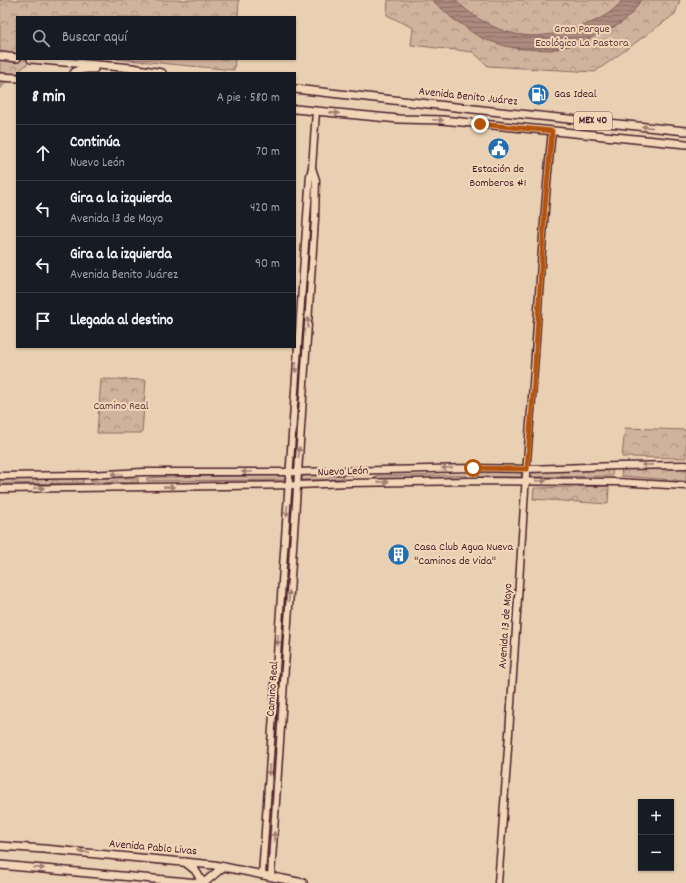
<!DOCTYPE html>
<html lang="es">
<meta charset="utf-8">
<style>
body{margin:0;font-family:Dekko,sans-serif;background:#20242c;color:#f1f3f6}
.controls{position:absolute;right:12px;bottom:12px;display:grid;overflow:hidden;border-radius:0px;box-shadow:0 1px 3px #0004}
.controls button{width:36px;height:36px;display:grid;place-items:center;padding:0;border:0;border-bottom:1px solid #363941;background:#171b24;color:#f1f3f6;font:20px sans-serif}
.stop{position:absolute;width:12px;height:12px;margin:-9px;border:3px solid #b45309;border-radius:50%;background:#fff}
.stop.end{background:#b45309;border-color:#fff;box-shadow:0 1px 4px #0008}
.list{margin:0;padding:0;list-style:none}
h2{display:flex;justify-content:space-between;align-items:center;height:52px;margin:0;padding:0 16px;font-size:17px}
h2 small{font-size:13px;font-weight:400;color:#9ea1a6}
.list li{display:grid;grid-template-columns:26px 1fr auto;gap:12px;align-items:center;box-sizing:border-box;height:56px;padding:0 16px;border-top:1px solid #363941}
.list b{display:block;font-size:15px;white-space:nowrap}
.list p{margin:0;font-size:13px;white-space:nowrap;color:#9ea1a6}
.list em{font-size:13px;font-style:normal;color:#9ea1a6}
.icon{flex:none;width:22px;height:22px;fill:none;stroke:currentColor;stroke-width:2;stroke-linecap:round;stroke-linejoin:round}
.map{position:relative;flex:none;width:686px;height:883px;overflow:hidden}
.search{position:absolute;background:#171b24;box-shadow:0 1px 3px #0004;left:16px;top:16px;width:280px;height:44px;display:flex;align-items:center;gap:10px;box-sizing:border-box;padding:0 14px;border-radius:0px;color:#9ea1a6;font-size:15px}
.panel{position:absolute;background:#171b24;box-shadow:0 1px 3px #0004;left:16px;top:72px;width:280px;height:276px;border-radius:0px}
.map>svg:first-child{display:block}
.park{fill:url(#park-crowns);stroke:#8d6964}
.water{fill:url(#water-rules);stroke:#845f5c}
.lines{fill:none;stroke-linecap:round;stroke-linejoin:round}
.minor-casing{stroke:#4a1f2b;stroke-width:9}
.major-casing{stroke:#4a1f2b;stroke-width:10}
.minor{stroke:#f1d7b8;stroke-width:6}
.major{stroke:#f1d7b8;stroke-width:7}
.oneway{fill:#9e7b72}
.route{stroke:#b45309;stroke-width:5}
.labels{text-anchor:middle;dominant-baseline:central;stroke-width:4;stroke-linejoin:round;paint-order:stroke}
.shield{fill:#f1d7b8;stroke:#7c5655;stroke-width:1}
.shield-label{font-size:11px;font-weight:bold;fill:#4a1f2b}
.park-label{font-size:12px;fill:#653d42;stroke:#f1d7b8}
.poi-label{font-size:12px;fill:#4a1f2b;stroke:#f1d7b8;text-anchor:start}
.street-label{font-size:12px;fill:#4a1f2b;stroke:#f1d7b8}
</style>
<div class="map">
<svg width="686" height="883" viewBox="0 0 686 883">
<defs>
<pattern id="park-crowns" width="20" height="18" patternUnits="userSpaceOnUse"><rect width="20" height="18" fill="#d0b39c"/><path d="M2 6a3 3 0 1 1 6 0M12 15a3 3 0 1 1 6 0" fill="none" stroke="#ab917f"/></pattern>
<pattern id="water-rules" width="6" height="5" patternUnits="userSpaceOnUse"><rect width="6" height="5" fill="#ab8a7d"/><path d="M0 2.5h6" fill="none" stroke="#8d7067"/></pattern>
</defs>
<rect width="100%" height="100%" fill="#ead0b2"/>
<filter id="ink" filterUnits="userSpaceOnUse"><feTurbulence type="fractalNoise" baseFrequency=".025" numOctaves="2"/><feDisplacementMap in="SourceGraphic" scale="8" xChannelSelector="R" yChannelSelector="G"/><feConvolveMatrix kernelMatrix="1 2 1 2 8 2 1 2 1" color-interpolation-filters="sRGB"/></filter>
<g filter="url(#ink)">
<g class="park">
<polygon points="0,0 239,0 238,17 17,17 17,59 33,59 4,84 0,90"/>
<polygon points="388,0 680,0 675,14 595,72 488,66 473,52 411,45 413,28 387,15"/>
<polygon points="117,59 235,59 234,70"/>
<polygon points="101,379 146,380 142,433 97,433"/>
<polygon points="625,428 686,430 686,458 622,457"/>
<polygon points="622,466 686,466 686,481 621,476"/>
<polygon points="613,467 612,476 531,477 533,470"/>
<polygon points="521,470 521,477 478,477 478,471"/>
<polygon points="343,474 343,478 323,480 302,480 302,475"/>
<polygon points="285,475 285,480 147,481 147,478 160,477"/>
<polygon points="467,475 467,480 375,481 375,476"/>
<polygon points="83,478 83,483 0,484 0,479"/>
<polygon points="91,478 138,478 138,483 91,482"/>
<polygon points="609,486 608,504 533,499 534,488"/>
</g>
<path class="water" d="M 432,0 L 455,0 C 461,5 466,10 472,14 C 509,40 540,41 582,26 C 597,21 613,13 622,0 L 641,0 L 633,12 L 620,24 L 578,44 L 551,50 L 521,49 L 505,46 L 484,39 L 473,33 L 464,26 L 453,19 Z"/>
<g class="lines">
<defs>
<g id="minor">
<polyline points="0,476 89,475 143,472 298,472 473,468 527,469 618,466 686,465"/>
<polyline points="0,489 297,485 349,483 472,481 617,482 686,486"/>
<polyline points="262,875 305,244 310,175 312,168 316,111"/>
<polyline points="271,876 315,219 316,180 312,168"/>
<path d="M 498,883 C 509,747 517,611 526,475 C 528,445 531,414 533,384 C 539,300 543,215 552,131"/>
</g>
<g id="major">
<polyline points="0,56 17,58"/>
<polyline points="31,59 132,68 162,73"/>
<path d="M 74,73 C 79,68 87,69 94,69"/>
<polyline points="0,77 17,78"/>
<polyline points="295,89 500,112 686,131"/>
<polyline points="295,109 399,119 442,120 686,144"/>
<polyline points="0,846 44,849 193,863 214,865 303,883"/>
<polyline points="185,862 195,870 203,883"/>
<polyline points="0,865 198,883"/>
<polyline points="204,883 223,867"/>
</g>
</defs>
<use href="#minor" class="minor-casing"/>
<use href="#major" class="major-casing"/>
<use href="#minor" class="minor"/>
<use href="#major" class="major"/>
</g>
<defs><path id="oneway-solid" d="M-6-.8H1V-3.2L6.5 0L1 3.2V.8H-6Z"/></defs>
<g class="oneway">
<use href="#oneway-solid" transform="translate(334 113) rotate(6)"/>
<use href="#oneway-solid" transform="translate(438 120) rotate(2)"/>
<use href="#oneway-solid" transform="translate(647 127) rotate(-174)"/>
<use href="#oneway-solid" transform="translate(308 323) rotate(-86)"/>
<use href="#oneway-solid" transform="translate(296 367) rotate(94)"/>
<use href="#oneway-solid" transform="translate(299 452) rotate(-86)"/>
<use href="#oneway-solid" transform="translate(647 465) rotate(179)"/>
<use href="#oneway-solid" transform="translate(447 468) rotate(178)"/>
<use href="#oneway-solid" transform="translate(247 472) rotate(180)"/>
<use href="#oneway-solid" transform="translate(117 474) rotate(177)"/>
<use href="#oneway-solid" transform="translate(541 481)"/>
<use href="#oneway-solid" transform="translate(383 482) rotate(-1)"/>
<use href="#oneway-solid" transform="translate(169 487) rotate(-1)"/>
<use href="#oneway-solid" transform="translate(39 488) rotate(-1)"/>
<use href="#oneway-solid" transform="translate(287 511) rotate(94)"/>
<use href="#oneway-solid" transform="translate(289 596) rotate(-87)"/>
<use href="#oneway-solid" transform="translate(278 640) rotate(94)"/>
<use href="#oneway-solid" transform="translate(269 770) rotate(94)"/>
<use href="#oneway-solid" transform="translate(274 837) rotate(-86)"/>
<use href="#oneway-solid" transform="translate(84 852) rotate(-174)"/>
<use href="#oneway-solid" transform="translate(39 868) rotate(5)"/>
</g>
</g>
<g class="lines" filter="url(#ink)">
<polyline class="route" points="473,468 527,469 534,382 545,206 552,131 480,124"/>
</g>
<defs>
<symbol id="fuel-disc" viewBox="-11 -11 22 22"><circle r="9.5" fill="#1f6fb2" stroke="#f1d7b8"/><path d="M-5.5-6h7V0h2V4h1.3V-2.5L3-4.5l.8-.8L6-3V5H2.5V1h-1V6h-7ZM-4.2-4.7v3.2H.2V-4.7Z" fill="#fff"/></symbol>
<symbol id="civic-disc" viewBox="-11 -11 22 22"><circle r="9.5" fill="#1f6fb2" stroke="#f1d7b8"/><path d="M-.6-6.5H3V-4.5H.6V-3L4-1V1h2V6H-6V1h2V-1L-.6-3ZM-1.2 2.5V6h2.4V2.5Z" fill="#fff"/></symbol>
<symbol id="building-disc" viewBox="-11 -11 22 22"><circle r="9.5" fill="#1f6fb2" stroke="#f1d7b8"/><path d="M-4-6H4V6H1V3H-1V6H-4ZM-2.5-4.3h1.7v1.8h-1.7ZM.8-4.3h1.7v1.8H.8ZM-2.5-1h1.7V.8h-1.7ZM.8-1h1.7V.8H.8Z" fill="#fff"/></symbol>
</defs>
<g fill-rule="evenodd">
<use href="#fuel-disc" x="526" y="82" width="25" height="25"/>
<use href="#civic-disc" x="486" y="136" width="25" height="25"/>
<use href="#building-disc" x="386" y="542" width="25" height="25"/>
</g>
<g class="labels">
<rect class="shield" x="574" y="112" width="38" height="18" rx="3"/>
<g class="shield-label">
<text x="593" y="121">MEX 40</text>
</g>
<g class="park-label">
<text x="582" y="29">Gran Parque<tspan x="582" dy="14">Ecológico La Pastora</tspan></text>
<text x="121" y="406">Camino Real</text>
</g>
<g class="poi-label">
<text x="554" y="94">Gas Ideal</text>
<text x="498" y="169" text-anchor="middle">Estación de<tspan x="498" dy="14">Bomberos #1</tspan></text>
<text x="414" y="547">Casa Club Agua Nueva<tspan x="414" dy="14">"Caminos de Vida"</tspan></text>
</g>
<g class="street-label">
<text transform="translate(468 97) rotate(6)">Avenida Benito Juárez</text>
<text transform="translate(343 472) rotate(-2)">Nuevo León</text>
<text transform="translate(506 626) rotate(-86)">Avenida 13 de Mayo</text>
<text transform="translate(273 689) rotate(-86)">Camino Real</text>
<text transform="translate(153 848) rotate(5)">Avenida Pablo Livas</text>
</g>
</g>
</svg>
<div class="controls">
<button>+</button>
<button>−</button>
</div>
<div class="stop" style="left:473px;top:468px"></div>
<div class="stop end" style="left:480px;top:124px"></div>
<div class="search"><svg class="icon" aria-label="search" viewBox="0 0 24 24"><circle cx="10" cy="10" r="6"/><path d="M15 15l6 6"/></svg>Buscar aquí</div>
<section class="panel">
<h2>8 min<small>A pie · 580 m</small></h2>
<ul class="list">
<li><svg class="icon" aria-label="ahead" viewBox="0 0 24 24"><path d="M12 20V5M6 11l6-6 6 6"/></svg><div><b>Continúa</b><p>Nuevo León</p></div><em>70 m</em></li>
<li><svg class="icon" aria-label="left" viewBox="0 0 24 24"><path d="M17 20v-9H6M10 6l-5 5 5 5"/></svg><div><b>Gira a la izquierda</b><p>Avenida 13 de Mayo</p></div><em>420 m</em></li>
<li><svg class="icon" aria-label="left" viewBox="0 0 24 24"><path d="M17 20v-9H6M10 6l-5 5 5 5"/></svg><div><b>Gira a la izquierda</b><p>Avenida Benito Juárez</p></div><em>90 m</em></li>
<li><svg class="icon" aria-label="arrive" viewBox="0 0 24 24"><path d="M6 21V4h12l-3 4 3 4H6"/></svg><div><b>Llegada al destino</b></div></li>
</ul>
</section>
</div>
